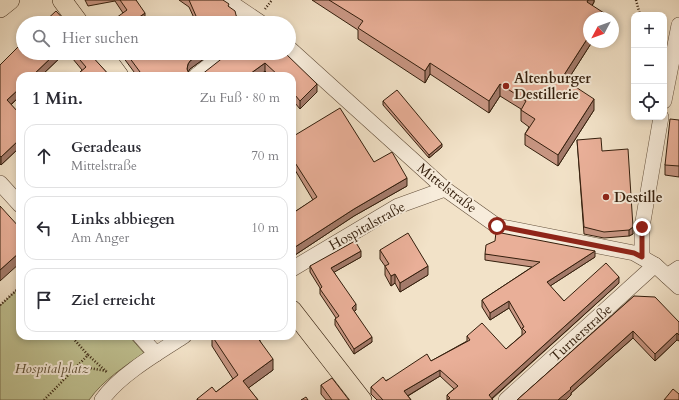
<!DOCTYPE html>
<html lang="de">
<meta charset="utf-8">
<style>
body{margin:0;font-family:Cardo,serif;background:#f7f7f7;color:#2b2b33}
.controls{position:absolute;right:12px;top:12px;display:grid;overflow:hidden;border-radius:8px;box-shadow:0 2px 6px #0003}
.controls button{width:36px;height:36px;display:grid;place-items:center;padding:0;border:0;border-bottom:1px solid #e1e1e2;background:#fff;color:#2b2b33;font:20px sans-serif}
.compass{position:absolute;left:583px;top:12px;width:36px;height:36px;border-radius:50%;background:#fff;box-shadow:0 2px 6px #0003;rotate:229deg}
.stop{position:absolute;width:12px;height:12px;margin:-9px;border:3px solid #8f2418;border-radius:50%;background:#fff}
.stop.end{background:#8f2418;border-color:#fff;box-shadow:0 1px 4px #0008}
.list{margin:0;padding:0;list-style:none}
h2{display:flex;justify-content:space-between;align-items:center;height:52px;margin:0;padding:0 16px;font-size:17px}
h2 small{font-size:13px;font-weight:400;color:#7c7c81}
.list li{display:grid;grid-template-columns:26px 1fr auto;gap:12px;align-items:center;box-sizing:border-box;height:64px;margin:0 8px 8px;padding:0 8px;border:1px solid #e1e1e2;border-radius:12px}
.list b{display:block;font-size:15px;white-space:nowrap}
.list p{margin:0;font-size:13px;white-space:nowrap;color:#7c7c81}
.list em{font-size:13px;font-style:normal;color:#7c7c81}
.icon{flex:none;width:22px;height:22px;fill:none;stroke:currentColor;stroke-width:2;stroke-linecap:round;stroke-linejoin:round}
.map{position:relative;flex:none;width:679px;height:400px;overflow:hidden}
.search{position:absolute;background:#fff;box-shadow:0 2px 6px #0003;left:16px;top:16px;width:280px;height:44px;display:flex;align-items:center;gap:10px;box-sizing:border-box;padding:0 14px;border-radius:22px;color:#7c7c81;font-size:15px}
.panel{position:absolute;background:#fff;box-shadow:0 2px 6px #0003;left:16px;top:72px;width:280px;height:268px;border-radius:12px}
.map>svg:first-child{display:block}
.green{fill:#c0c292;stroke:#7a704f}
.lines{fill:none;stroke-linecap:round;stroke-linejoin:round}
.minor-casing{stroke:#634f3b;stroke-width:16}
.major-casing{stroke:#331e0c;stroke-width:20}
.path{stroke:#331e0c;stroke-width:2.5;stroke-dasharray:1 2;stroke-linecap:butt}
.minor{stroke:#f7ecdb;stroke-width:15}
.major{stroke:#f2e2c8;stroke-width:19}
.wall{fill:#c89683;stroke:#331e0c}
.shaded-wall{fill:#a37a6a;stroke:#331e0c}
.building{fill:#e9af98;stroke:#331e0c}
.route{stroke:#8f2418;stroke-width:5}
.poi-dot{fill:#8f2418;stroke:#f7ecdb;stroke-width:1.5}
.labels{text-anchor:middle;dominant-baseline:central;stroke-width:4;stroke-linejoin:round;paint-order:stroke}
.poi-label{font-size:14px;font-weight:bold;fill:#331e0c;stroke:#f7ecdb;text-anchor:start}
.street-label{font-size:14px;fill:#331e0c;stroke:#f7ecdb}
.park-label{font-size:14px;font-style:italic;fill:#5d4f34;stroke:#f7ecdb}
</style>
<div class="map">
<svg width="679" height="400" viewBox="0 0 679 400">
<rect width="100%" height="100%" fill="#f2e2c8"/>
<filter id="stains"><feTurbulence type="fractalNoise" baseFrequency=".005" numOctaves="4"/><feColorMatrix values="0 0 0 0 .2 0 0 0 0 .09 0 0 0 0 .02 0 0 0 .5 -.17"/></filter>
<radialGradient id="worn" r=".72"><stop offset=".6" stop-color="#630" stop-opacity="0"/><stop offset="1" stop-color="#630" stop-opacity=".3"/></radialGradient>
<path class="green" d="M 20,287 L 20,336 L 129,336 L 144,353 C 124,367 103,380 89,400 L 0,400 L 0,306 Z"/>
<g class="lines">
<defs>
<g id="minor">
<polyline points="227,0 261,23"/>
<polyline points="289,48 445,189 497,226 634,253 655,265 679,287"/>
<polyline points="196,76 225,53"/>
<polyline points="664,101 679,25"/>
<polyline points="0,183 20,205"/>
<polyline points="642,257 642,227 661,117"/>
<polyline points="292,269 398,206 445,189"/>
<polyline points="667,276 679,268"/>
<polyline points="140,336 156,354"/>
<path d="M 102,400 C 118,376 159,352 184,336"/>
<polyline points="506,400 655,265"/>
</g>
<g id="major">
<polyline points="62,0 79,23"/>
<polyline points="0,8 10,0"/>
<polyline points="102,53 119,76"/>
<polyline points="292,310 362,400"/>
</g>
</defs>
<use href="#minor" class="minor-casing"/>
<use href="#major" class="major-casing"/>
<g class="path">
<polyline points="636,0 640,15"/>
<polyline points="265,9 272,0"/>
<polyline points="0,305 20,287"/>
<polyline points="71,336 88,355"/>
<polyline points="79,366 106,371"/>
<polyline points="44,400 88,355 108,373"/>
</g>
<use href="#minor" class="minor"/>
<use href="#major" class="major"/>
</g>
<g class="wall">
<polygon points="85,0 136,0 145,21 123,13 115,1 88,6"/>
<polygon points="179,0 223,0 229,7 237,23 194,18 189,7"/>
<polygon points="312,0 594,0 594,2 592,6 604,18 589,42 592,42 567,81 594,110 558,166 525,145 525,134 529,127 521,121 521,109 500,96 489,113 430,74 425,83 358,39 358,30"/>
<polygon points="65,53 41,76 20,76 20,96 11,105 20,114 20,147 1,165 0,164 0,65"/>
<polygon points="68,53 91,53 91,56 110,76 78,76 78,74 82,70"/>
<polygon points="120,53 212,53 190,69 188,72 189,74 192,76 137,76"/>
<polygon points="285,53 317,92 300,109 295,103 292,106 292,76 270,76 265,71 259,76 199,76"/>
<polygon points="383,101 442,147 429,158 383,105"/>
<polygon points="679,120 679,177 665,175 665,165"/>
<polygon points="292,137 374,162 407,186 354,216 292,257 292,206 296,211 313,200 292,165"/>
<polygon points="577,140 602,151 633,234 629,236 604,238 584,234"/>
<polygon points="380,250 428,275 400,292 395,283 391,286 385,275 385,266 380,259"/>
<polygon points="485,254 595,257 550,286 564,301 619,283 492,399 447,400 447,395 454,389 440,376 408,396 411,400 377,400 371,394 371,387 431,361 467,341 467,336 506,349 522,335 522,330 509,308 490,320 482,307 482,300 532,267 485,260"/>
<polygon points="361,257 334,272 356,310 354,311 372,342 354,354 335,325 335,319 336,318 320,294 320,288 310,272 310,266"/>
<polygon points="634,296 679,322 679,341 677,340 655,361 633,338 571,393 571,395 566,400 517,400"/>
<polygon points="212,336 260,336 260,341 273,370 248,388 258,400 197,400 197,399 216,392 233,379 212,346"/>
<polygon points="321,385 349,400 326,400 321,394"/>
</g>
<g class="shaded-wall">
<polygon points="588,0 594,0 594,2 587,14 587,2"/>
<polygon points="145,13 145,21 142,23 131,23"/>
<polygon points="604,13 604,18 600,18"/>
<polygon points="589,36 589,42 592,42 562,89 562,78"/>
<polygon points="56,53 65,53 41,76 32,76"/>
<polygon points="201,53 212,53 190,69 188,72 187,69 188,64 190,61"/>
<polygon points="265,63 265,71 259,76 247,76"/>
<polygon points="430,63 430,74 425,83 425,71"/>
<polygon points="317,84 317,92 300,109 300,101"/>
<polygon points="500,84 500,96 489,113 489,101"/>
<polygon points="20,88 20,96 7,108 7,100"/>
<polygon points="295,95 295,103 292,106 292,98"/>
<polygon points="594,99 594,110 558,166 558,155"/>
<polygon points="20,139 20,147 1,165 1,157"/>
<polygon points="442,144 442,147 429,158 429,155"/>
<polygon points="407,178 407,186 354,216 292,257 292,249 354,209"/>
<polygon points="633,227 633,234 629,236 629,230"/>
<polygon points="361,251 361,257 331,274 331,268"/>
<polygon points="595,251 595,257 547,288 547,282"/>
<polygon points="20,252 20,263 0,281 0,270"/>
<polygon points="428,266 428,275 400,292 400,283"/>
<polygon points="395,274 395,283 391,286 391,276"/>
<polygon points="619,277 619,283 490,400 489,395"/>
<polygon points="509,301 509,308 490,320 490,313"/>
<polygon points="356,304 356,310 352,313 352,308"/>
<polygon points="633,331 633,338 571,393 571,395 566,400 558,400 570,388"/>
<polygon points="677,333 677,340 655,361 655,354"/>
<polygon points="372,337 372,342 354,354 354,349"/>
<polygon points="273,359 273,370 243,392 243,381"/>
<polygon points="440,370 440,376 404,398 404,391"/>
</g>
<g class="building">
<polygon points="120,0 136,0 145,13 131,23 132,23 109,23 127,10"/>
<polygon points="189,0 223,0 229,4 228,6 235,11 237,19 235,23 188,23 196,16"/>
<polygon points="329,0 588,0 587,2 604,13 600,18 589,18 589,36 562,78 594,99 558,155 525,134 535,119 521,110 526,101 500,84 489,101 430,63 425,71 358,28 363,21"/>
<polygon points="56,11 67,23 43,23"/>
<polygon points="23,42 23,53 56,53 32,76 20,76 20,88 7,100 20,114 20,139 1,157 0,156 0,65"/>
<polygon points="74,53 91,53 90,54 110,76 79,76 78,74 86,67"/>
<polygon points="126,53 201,53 190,61 188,64 187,69 189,74 192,76 143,76"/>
<polygon points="229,53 285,53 317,84 300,101 295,95 292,98 292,76 279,76 265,63 247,76 199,76 201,75"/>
<polygon points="397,90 442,144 429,155 383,101"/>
<polygon points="340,108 374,162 392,152 407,178 354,209 292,249 292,206 296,211 317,197 292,158 292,137"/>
<polygon points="670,119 679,120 679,166 665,165"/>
<polygon points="601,138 602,151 628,149 633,227 629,230 604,232 584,227 577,140"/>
<polygon points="0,206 20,228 20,252 0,270"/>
<polygon points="496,232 595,251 547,282 564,301 606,263 619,277 489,395 493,400 447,400 450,398 447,395 458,386 440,370 404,391 411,400 383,400 371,387 383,377 386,381 427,354 431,361 470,340 467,336 482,323 506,349 526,332 522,328 524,327 509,301 490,313 482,300 540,262 485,254 486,245 495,241"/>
<polygon points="408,233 428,266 400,283 395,274 391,276 385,266 389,264 380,250"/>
<polygon points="355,241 361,251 331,268 356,304 352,308 372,337 354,349 335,319 339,316 320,289 322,287 310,266"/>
<polygon points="634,296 655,297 679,322 679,335 677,333 655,354 633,331 570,388 571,389 558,400 517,400"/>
<polygon points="212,336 259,336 257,337 273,359 243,381 258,400 198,400 197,399 212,387 216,392 238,375"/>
<polygon points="332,378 349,400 332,400 321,385"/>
<polygon points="673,389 679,394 679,400 664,400"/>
<polygon points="306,397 308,400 301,400"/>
</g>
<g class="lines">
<polyline class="route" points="497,226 634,253 642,257 642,227"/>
</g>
<g class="poi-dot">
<circle cx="506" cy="86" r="4"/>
<circle cx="606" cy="197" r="4"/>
</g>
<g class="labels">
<g class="poi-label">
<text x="514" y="78">Altenburger<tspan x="514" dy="16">Destillerie</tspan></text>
<text x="614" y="197">Destille</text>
</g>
<g class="street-label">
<text transform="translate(447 188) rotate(38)">Mittelstraße</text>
<text transform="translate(367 226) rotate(-29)">Hospitalstraße</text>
<text transform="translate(581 333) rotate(-42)">Turnerstraße</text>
</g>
<g class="park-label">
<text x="52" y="368">Hospitalplatz</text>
</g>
</g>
<rect width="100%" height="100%" filter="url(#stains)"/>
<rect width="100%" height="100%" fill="url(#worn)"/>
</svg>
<div class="controls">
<button>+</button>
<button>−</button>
<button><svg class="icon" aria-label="locate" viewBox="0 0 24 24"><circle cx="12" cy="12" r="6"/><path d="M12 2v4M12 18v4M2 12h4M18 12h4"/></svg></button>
</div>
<svg class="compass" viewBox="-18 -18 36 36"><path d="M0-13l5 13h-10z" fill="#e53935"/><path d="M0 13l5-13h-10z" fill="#7c7c81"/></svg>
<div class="stop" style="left:497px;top:226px"></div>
<div class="stop end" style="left:642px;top:227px"></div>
<div class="search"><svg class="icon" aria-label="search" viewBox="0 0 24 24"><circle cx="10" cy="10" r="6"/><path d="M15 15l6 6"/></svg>Hier suchen</div>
<section class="panel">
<h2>1 Min.<small>Zu Fuß · 80 m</small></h2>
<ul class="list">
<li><svg class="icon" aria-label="ahead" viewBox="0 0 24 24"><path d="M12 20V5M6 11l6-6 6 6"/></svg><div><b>Geradeaus</b><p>Mittelstraße</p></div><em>70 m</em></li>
<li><svg class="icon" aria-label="left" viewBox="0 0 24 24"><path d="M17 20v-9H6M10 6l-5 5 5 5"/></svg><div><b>Links abbiegen</b><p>Am Anger</p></div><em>10 m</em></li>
<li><svg class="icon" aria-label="arrive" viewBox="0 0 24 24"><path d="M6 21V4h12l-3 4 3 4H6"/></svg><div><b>Ziel erreicht</b></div></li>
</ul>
</section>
</div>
